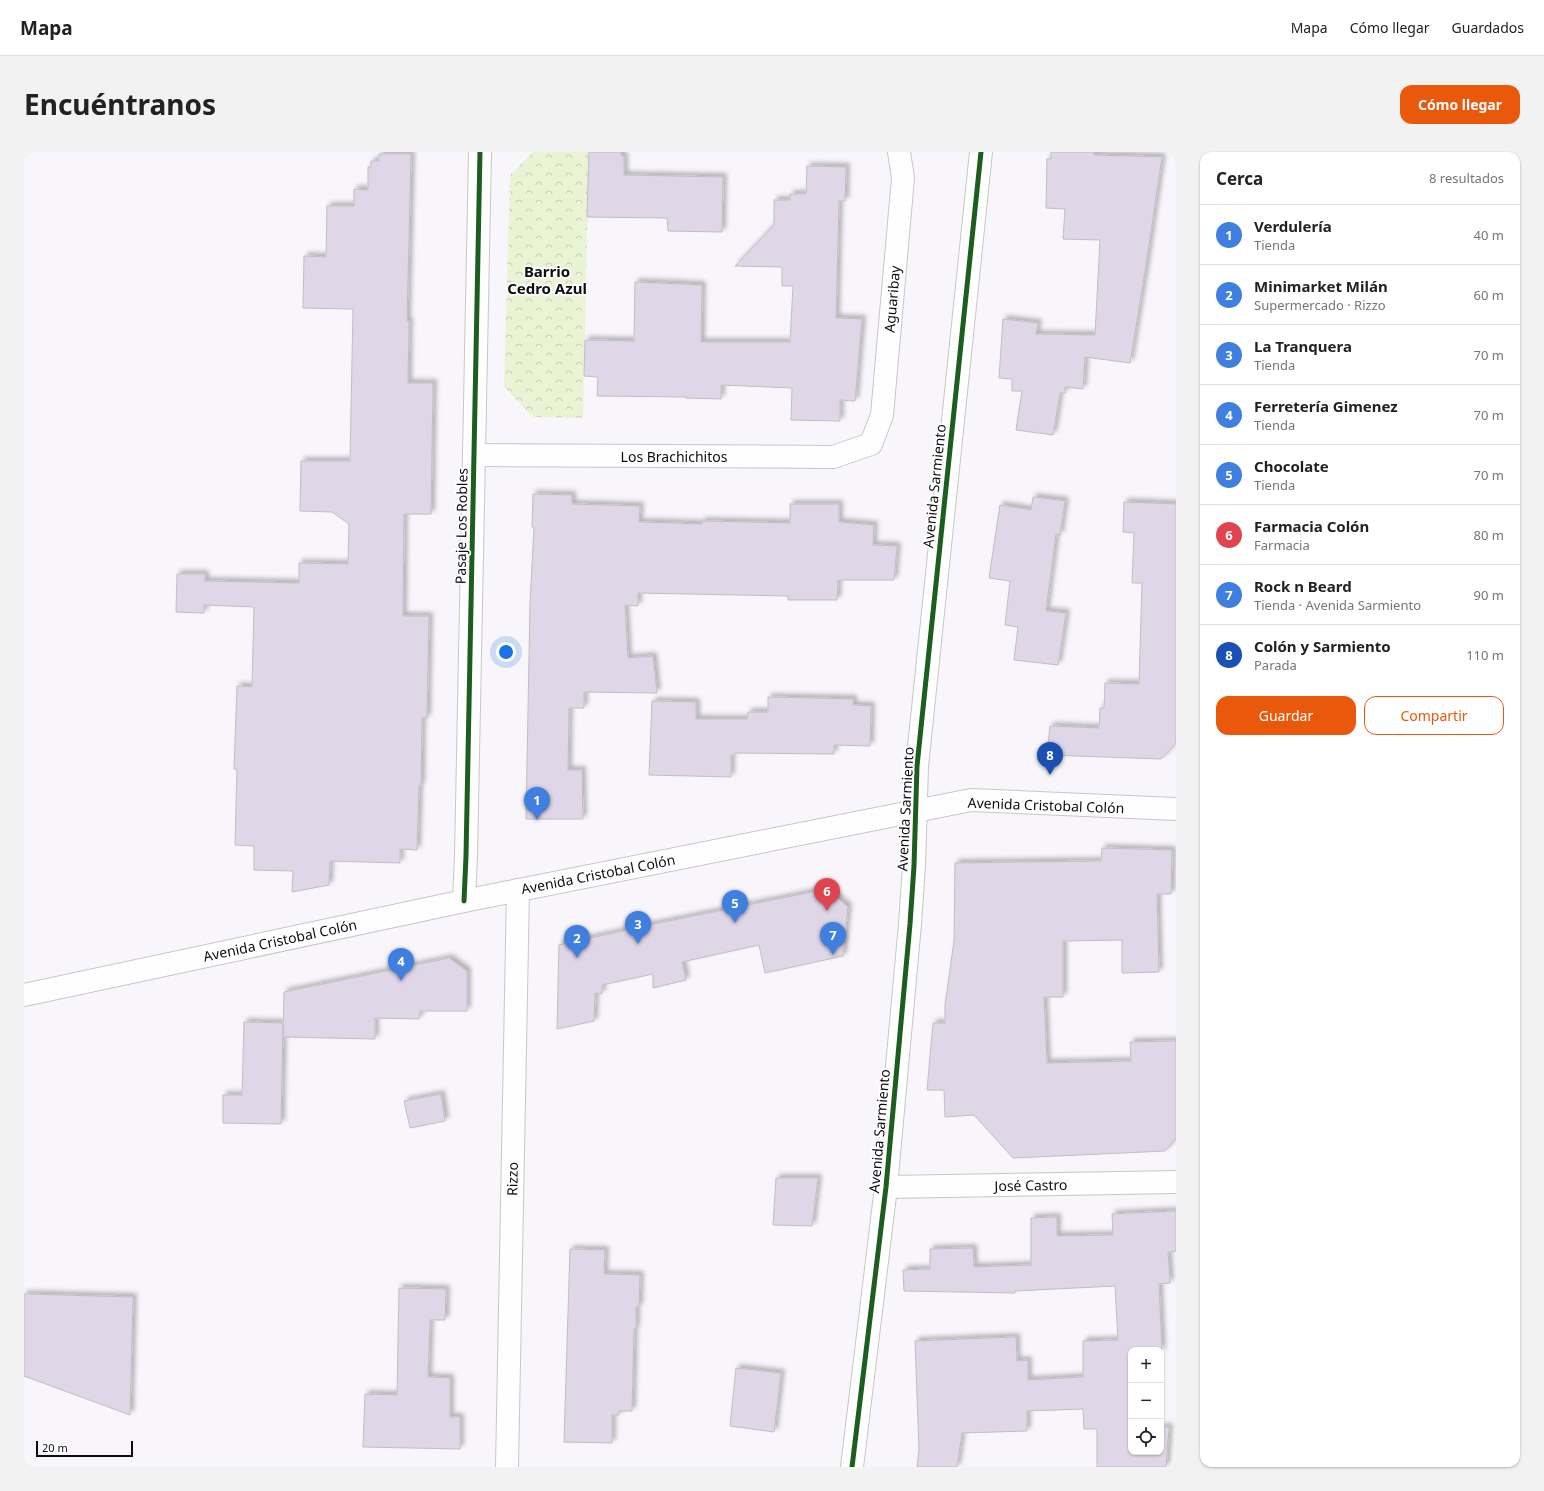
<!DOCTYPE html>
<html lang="es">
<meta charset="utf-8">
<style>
body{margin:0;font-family:"Noto Sans",sans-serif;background:#f2f2f2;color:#222}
.controls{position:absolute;right:12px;bottom:12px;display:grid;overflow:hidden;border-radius:8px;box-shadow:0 1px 3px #0004}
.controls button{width:36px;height:36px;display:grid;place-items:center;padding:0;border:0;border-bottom:1px solid #e0e0e0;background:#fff;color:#222;font:20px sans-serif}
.scale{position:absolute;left:12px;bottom:10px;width:97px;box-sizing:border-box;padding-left:4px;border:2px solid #0e0c0f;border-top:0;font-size:11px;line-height:14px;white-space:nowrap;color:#0e0c0f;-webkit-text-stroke:3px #fff;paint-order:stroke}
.you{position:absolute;left:482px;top:500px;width:14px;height:14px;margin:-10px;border:3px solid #fff;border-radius:50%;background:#1a73e8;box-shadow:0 0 0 6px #1a73e833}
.badge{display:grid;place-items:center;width:26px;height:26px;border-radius:50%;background:#ea580c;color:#fff;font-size:13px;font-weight:700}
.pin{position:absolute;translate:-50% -33px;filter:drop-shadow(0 1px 2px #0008)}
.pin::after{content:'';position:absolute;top:21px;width:14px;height:12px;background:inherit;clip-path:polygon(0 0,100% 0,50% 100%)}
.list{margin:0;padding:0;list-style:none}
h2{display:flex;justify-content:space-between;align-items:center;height:52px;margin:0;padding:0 16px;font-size:17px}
h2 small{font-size:13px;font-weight:400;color:#767676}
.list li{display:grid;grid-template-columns:26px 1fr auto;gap:12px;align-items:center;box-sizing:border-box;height:60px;padding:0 16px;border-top:1px solid #e0e0e0}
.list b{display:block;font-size:15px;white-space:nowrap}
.list p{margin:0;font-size:13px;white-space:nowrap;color:#767676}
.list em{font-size:13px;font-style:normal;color:#767676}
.actions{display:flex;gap:8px;padding:12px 16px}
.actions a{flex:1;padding:9px 0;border:1px solid #ea580c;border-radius:12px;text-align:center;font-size:14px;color:#ea580c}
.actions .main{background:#ea580c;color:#fff}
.icon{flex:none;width:22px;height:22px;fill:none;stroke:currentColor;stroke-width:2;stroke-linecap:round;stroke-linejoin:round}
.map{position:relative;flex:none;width:1152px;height:1315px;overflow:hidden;border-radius:12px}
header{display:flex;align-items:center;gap:24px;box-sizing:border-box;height:56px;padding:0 20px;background:#fff;border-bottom:1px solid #e0e0e0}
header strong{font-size:19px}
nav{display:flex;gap:22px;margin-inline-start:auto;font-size:14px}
.intro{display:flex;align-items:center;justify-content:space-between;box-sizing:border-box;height:96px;padding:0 24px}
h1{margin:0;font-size:28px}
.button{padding:10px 18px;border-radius:12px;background:#ea580c;color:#fff;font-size:14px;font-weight:700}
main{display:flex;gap:24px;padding:0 24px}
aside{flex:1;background:#fff;border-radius:12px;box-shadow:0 1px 3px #0004}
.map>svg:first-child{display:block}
.park{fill:url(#park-crowns)}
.building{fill:#dfd6e7;stroke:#c0bfc2;filter:url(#shadow)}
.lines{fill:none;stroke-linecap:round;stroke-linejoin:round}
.minor-casing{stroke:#c7c6c9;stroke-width:24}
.tertiary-casing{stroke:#c7c6c9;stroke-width:24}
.secondary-casing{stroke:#c7c6c9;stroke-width:24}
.minor{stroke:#fefefe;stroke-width:22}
.tertiary{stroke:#fefefe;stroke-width:22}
.secondary{stroke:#fefefe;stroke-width:22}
.cycleway-casing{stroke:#fff;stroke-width:8}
.cycleway{stroke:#1b5e20;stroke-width:5}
.labels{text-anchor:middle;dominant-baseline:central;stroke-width:3.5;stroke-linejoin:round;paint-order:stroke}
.street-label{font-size:14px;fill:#0e0c0f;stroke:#fff}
.neighbourhood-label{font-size:15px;font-weight:bold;fill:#0e0c0f;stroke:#fff}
</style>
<header>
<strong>Mapa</strong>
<nav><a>Mapa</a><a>Cómo llegar</a><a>Guardados</a></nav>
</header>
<div class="intro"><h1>Encuéntranos</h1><a class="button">Cómo llegar</a></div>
<main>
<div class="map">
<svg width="1152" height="1315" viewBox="0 0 1152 1315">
<defs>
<pattern id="park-crowns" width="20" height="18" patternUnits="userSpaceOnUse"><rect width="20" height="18" fill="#ebf3d5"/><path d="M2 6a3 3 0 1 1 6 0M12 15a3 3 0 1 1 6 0" fill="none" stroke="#c8cfb6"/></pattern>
<filter id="shadow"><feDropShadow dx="3.5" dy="-3.5" stdDeviation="2" flood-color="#0004"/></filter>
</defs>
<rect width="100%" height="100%" fill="#f8f6fa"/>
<polygon class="park" points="509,0 565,0 559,266 509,265 480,235 486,23"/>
<g class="building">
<polygon points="565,0 597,0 597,4 600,4 600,23 699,25 698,80 644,79 643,66 563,65"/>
<polygon points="1027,0 1070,0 1070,3 1138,5 1122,113 1106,211 1061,205 1059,237 1041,235 1041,241 1036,241 1029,283 992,278 998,239 988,239 988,227 975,226 979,167 1014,171 1012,182 1071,183 1076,88 1039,87 1041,57 1022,56 1023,7 1027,7"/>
<polygon points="355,2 387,2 383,169 385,169 384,231 409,231 407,362 380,362 379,464 405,464 403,566 398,566 397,634 395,634 393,698 376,697 376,711 306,709 305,733 268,740 269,719 230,718 230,694 211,693 213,617 210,617 213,534 228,535 230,455 180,453 180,461 152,460 153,422 181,422 181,429 275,431 275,411 324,412 325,372 308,360 276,359 277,309 326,309 329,157 279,156 280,104 302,105 303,54 330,54 330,37 344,38 344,15 347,15 347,9 355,9"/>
<polygon points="783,14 822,15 821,49 815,49 812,166 838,167 831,249 816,248 816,269 767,268 768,236 697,233 697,247 662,246 662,245 573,244 574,225 560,224 561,188 610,189 611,130 678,133 677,190 766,190 769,134 758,134 758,115 711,114 750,73 750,48 766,48 766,42 782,42"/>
<polygon points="509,342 548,343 548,352 616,354 615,370 678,372 678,369 766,371 766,352 815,352 815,370 850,373 849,393 873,394 870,428 814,428 813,448 764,448 764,444 614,441 614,454 601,453 604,506 629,504 633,541 560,540 560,556 545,556 544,618 558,618 559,667 502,667 506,452 510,375 508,375"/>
<polygon points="1009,345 1041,349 1036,383 1032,382 1022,459 1042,461 1034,513 990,508 994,475 981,473 986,429 965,426 976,353 1007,358"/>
<polygon points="1100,350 1152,352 1152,591 1137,607 1023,603 1026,574 1075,576 1076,556 1080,556 1081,531 1115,532 1118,431 1108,431 1110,381 1099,380"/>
<polygon points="744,545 829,547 829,553 847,554 846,594 810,593 810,602 711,601 711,603 707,603 707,625 625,623 628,549 672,550 672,567 723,567 724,560 744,560"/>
<polygon points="1078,696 1148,698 1147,742 1133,742 1135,820 1098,821 1098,788 1039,789 1039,845 1020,845 1023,911 1107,909 1106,890 1152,889 1152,986 1141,999 989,1006 950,963 921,965 920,938 903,938 909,871 921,871 921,853 930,789 931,711 1077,709"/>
<polygon points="803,737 824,755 819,804 741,821 735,793 658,810 662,828 629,836 629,822 578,833 578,842 571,841 570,869 533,877 535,793 625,773"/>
<polygon points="425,806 443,819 443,859 396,859 395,867 351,866 351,887 259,885 260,840"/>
<polygon points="220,870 259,871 257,972 199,971 199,943 218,943"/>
<polygon points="417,942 421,969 386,976 380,949"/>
<polygon points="752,1026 794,1026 788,1074 749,1073"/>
<polygon points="1152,1059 1152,1099 1144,1100 1146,1131 1135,1132 1138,1202 1137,1198 1107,1198 1107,1300 1137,1300 1137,1275 1145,1275 1142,1315 1073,1315 1073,1277 1060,1277 1059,1257 1003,1259 1003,1279 938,1281 933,1315 893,1315 895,1298 891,1189 992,1185 993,1209 1004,1208 1004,1228 1059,1225 1059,1189 1094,1188 1091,1134 991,1139 991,1141 880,1139 879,1118 906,1117 906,1097 949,1096 950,1115 1007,1113 1007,1066 1033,1065 1033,1084 1089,1083 1088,1062"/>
<polygon points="546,1097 581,1098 580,1122 616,1123 615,1155 612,1155 612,1177 610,1177 608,1259 595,1259 595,1263 588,1263 588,1291 540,1290"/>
<polygon points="375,1136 422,1137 421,1168 406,1168 404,1225 426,1226 426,1265 436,1265 436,1297 339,1295 341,1242 373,1243"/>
<polygon points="0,1142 109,1145 106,1263 0,1224"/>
<polygon points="712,1216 757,1221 750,1280 706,1274"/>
</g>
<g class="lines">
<defs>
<g id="minor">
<polyline points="450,303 809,305 847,292 858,263 879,26 875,0"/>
<polyline points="440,749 442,704 456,0"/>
<polyline points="862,1035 1152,1030"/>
<polyline points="483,1315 494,738"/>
</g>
<polyline id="tertiary" points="828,1315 862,1035 886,772 890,714 893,614 957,0"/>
<polyline id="secondary" points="0,843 440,749 947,648 1152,657"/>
</defs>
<use href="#minor" class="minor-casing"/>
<use href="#tertiary" class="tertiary-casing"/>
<use href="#secondary" class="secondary-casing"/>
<use href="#minor" class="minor"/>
<use href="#tertiary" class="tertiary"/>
<use href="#secondary" class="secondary"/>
<defs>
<g id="cycleway">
<polyline points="440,749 442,704 456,0"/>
<polyline points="828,1315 862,1035 886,772 890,714 893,614 957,0"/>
</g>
</defs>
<use href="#cycleway" class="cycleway-casing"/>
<use href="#cycleway" class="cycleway"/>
</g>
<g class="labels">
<g class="street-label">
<text transform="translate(868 147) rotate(-85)">Aguaribay</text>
<text x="650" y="304">Los Brachichitos</text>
<text transform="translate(910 334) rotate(-84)">Avenida Sarmiento</text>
<text transform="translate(437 374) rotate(-89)">Pasaje Los Robles</text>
<text transform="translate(1022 653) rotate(2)">Avenida Cristobal Colón</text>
<text transform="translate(881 657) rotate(-87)">Avenida Sarmiento</text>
<text transform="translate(574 722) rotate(-11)">Avenida Cristobal Colón</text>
<text transform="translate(256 788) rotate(-12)">Avenida Cristobal Colón</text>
<text transform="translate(855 979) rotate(-85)">Avenida Sarmiento</text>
<text transform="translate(488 1027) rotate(-89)">Rizzo</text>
<text transform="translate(1007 1033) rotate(-1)">José Castro</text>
</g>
<g class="neighbourhood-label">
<text x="523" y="119">Barrio<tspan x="523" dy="17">Cedro Azul</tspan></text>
</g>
</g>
</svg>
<div class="controls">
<button>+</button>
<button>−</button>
<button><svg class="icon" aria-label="locate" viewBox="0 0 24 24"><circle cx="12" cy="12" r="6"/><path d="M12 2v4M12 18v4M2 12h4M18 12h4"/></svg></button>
</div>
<div class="scale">20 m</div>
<div class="you"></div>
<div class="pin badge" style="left:513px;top:668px;background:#3f7fe0">1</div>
<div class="pin badge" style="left:553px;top:806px;background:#3f7fe0">2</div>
<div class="pin badge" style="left:614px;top:792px;background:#3f7fe0">3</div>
<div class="pin badge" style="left:377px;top:829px;background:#3f7fe0">4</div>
<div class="pin badge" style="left:711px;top:771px;background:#3f7fe0">5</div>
<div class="pin badge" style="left:803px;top:759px;background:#e0444e">6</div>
<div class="pin badge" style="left:809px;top:803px;background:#3f7fe0">7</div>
<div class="pin badge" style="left:1026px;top:623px;background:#1a4fb4">8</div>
</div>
<aside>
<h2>Cerca<small>8 resultados</small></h2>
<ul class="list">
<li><span class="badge" style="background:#3f7fe0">1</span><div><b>Verdulería</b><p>Tienda</p></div><em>40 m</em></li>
<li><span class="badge" style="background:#3f7fe0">2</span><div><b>Minimarket Milán</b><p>Supermercado · Rizzo</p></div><em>60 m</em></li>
<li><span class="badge" style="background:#3f7fe0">3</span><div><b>La Tranquera</b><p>Tienda</p></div><em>70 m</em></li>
<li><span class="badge" style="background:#3f7fe0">4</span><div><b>Ferretería Gimenez</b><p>Tienda</p></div><em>70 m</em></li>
<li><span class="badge" style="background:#3f7fe0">5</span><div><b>Chocolate</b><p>Tienda</p></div><em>70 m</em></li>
<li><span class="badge" style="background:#e0444e">6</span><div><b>Farmacia Colón</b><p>Farmacia</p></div><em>80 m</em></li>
<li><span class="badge" style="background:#3f7fe0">7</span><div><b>Rock n Beard</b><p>Tienda · Avenida Sarmiento</p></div><em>90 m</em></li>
<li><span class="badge" style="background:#1a4fb4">8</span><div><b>Colón y Sarmiento</b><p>Parada</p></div><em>110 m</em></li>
</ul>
<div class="actions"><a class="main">Guardar</a><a>Compartir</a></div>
</aside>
</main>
